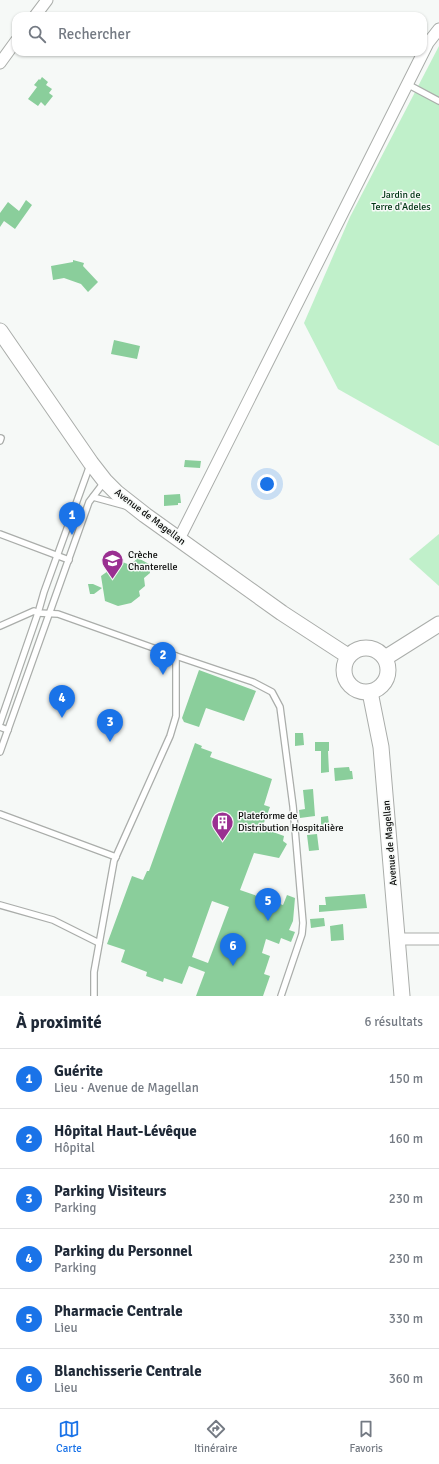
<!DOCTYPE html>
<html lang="fr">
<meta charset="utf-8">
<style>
body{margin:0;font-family:Signika,sans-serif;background:#f2f2f3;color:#1f2937}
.you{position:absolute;left:267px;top:484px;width:14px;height:14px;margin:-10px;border:3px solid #fff;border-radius:50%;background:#1a73e8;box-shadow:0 0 0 6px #1a73e833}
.badge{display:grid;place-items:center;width:26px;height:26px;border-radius:50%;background:#1a73e8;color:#fff;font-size:13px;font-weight:700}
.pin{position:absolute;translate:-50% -33px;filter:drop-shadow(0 1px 2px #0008)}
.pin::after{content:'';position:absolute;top:21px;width:14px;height:12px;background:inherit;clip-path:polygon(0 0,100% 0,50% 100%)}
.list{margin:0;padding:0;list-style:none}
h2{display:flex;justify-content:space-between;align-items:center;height:52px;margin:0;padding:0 16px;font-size:17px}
h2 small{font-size:13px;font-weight:400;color:#747a83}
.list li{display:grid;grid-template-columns:26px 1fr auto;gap:12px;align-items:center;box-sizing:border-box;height:60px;padding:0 16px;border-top:1px solid #e0e1e3}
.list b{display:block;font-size:15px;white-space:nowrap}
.list p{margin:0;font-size:13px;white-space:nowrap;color:#747a83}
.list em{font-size:13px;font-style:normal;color:#747a83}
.icon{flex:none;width:22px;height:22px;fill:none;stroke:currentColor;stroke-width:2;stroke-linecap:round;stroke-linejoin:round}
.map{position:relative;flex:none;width:439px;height:996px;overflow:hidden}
.search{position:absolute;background:#fff;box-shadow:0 1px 3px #0004;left:12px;right:12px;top:12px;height:44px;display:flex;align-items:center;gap:10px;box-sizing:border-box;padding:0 14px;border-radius:12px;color:#747a83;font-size:15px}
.sheet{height:412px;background:#fff}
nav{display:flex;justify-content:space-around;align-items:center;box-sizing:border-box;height:56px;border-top:1px solid #e0e1e3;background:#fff;font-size:11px;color:#747a83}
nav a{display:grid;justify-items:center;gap:2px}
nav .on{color:#1a73e8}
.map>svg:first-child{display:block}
.green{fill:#c0f0ca}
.building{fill:#8ace9b;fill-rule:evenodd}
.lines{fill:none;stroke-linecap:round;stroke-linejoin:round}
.lane-casing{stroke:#aaadaa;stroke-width:8}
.street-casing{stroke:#aaadaa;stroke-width:13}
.secondary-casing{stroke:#aaadaa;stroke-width:17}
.lane{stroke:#fff;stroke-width:5.5}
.street{stroke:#fff;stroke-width:11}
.secondary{stroke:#fff;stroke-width:15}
.labels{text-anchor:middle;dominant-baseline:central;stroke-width:3;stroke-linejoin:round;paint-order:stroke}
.park-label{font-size:10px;fill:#003414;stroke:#f6f9f7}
.street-label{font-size:10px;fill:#0c0d0c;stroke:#f6f9f7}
.poi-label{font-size:10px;fill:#0c0d0c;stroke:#f6f9f7;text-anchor:start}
</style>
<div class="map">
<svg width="439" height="996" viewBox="0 0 439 996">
<rect width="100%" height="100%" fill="#f6f9f7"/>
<g class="green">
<polygon points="439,46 439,446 338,389 304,323 350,217"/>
<polygon points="439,534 439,586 409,559"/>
</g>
<g class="building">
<polygon points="42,77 48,82 46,85 52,89 49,93 53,96 45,106 41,102 38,106 28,99 37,87 34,85 39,79 40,80"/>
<polygon points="26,200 32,205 15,229 4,221 0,227 0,213 8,202 19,211"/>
<polygon points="73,260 84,263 83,266 98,282 88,292 81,284 64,278 53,280 51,266 73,262"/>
<polygon points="114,340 140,346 137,359 111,354"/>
<polygon points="185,460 201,461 200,468 184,467"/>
<polygon points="180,494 181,503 178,503 178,505 164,506 164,495"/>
<polygon points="138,558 149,564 150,573 144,578 145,586 139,591 140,596 131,603 118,606 105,601 101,576 108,571 107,566 112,562 116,564 120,561 130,565"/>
<polygon points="88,584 93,584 102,588 94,594 90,594"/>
<polygon points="199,670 256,691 244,721 206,708 199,727 184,722 182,718"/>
<polygon points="295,733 303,733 304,745 295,746"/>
<polygon points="315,742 329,742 329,751 328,751 329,772 321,773 321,751 315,751"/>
<path d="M 195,743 L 202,746 L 201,748 L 212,752 L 210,757 L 272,779 L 264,805 L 270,807 L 262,828 L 284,836 L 283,841 L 287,844 L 279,858 L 254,853 L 240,890 L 283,905 L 287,895 L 295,898 L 293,921 L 289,930 L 295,932 L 291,942 L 281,938 L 279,944 L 266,939 L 262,953 L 270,956 L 264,974 L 270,976 L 263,996 L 196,996 L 205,972 L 189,966 L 182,984 L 164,978 L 163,982 L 146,976 L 147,972 L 121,962 L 125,950 L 107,944 L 132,876 L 143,880 L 147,871 L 149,871 ZM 212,901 L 229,907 L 208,963 L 192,957 Z"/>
<polygon points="349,767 350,771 352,771 353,779 335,781 334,768"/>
<polygon points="313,789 315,816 300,818 299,810 305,809 303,790"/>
<polygon points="328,816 329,824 321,825 321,817"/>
<polygon points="317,834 319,850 309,851 307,835"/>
<polygon points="365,894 367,908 319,912 319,905 326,905 325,897"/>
<polygon points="324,918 325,926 311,928 310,919"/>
<polygon points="343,924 344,940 331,941 330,926"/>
</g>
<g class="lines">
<defs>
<g id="lane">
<polyline points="407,84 439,101"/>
<polyline points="0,441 1,438"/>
<polyline points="93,497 126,506"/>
<polyline points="0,534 69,560"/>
<polyline points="0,626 34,611 38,613 58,614 176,656 176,716 170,736 114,861 94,972 94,996"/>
<polyline points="176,656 253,682 272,692 280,707 293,806 303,923 302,934 281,996"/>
<polyline points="0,723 38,613 44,592 90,465"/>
<polyline points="0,727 8,730"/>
<polyline points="0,752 89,502 105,481"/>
<polyline points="0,814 116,857"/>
<polyline points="0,905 53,920 99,943"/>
</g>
<g id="street">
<polyline points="35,16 47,0"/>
<polyline points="0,63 16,41"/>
<polyline points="179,539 428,43 439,29"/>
<polyline points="398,939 439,939"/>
</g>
<g id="secondary">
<polyline points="0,331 91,463 105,481 117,493 145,515 282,613 348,656"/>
<circle cx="366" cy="670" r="22"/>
<polyline points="385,658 439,624"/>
<polyline points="370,692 381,747 402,996"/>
</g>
</defs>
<use href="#lane" class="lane-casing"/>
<use href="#street" class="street-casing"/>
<use href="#secondary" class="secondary-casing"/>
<use href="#lane" class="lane"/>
<use href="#street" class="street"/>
<use href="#secondary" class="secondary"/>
</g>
<defs>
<symbol id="school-pin" viewBox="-11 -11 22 30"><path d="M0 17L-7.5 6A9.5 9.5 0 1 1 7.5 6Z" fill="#9a2f91" stroke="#f6f9f7"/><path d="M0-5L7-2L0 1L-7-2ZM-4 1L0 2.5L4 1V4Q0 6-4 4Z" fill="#fff"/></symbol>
<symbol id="building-pin" viewBox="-11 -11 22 30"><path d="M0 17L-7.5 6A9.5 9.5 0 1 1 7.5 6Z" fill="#9a2f91" stroke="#f6f9f7"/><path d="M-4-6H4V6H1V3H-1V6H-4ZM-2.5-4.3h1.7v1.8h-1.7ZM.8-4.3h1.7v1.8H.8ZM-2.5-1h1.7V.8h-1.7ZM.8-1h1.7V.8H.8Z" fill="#fff"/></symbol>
</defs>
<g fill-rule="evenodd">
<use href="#school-pin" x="100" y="548" width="25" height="34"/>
<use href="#building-pin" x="210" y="810" width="25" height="34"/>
</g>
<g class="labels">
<g class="park-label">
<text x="401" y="195">Jardin de<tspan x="401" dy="12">Terre d'Adeles</tspan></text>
</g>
<g class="street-label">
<text transform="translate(150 517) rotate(37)">Avenue de Magellan</text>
<text transform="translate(390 843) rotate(-95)">Avenue de Magellan</text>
</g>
<g class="poi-label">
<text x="128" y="555">Crèche<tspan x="128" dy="12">Chanterelle</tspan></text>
<text x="238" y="816">Plateforme de<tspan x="238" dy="12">Distribution Hospitalière</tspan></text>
</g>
</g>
</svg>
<div class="you"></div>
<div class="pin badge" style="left:72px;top:535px">1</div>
<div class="pin badge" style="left:163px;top:675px">2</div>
<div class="pin badge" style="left:110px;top:742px">3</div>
<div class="pin badge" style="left:62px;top:718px">4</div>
<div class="pin badge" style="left:268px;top:921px">5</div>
<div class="pin badge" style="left:233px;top:966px">6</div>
<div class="search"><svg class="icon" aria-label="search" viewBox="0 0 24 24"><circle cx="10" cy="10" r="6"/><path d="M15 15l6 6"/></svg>Rechercher</div>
</div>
<section class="sheet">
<h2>À proximité<small>6 résultats</small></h2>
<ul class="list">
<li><span class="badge">1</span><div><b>Guérite</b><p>Lieu · Avenue de Magellan</p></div><em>150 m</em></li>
<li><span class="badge">2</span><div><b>Hôpital Haut-Lévêque</b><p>Hôpital</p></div><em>160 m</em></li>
<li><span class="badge">3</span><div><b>Parking Visiteurs</b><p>Parking</p></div><em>230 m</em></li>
<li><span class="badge">4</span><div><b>Parking du Personnel</b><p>Parking</p></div><em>230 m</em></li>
<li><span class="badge">5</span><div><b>Pharmacie Centrale</b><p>Lieu</p></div><em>330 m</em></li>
<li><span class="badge">6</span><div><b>Blanchisserie Centrale</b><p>Lieu</p></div><em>360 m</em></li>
</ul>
</section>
<nav>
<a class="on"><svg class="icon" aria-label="map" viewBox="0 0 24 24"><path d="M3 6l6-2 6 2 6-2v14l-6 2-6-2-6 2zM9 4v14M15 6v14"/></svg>Carte</a>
<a><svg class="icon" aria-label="directions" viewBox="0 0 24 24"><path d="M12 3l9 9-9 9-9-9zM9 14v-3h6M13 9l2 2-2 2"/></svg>Itinéraire</a>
<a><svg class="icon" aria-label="saved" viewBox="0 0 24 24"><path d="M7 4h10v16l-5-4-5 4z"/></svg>Favoris</a>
</nav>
